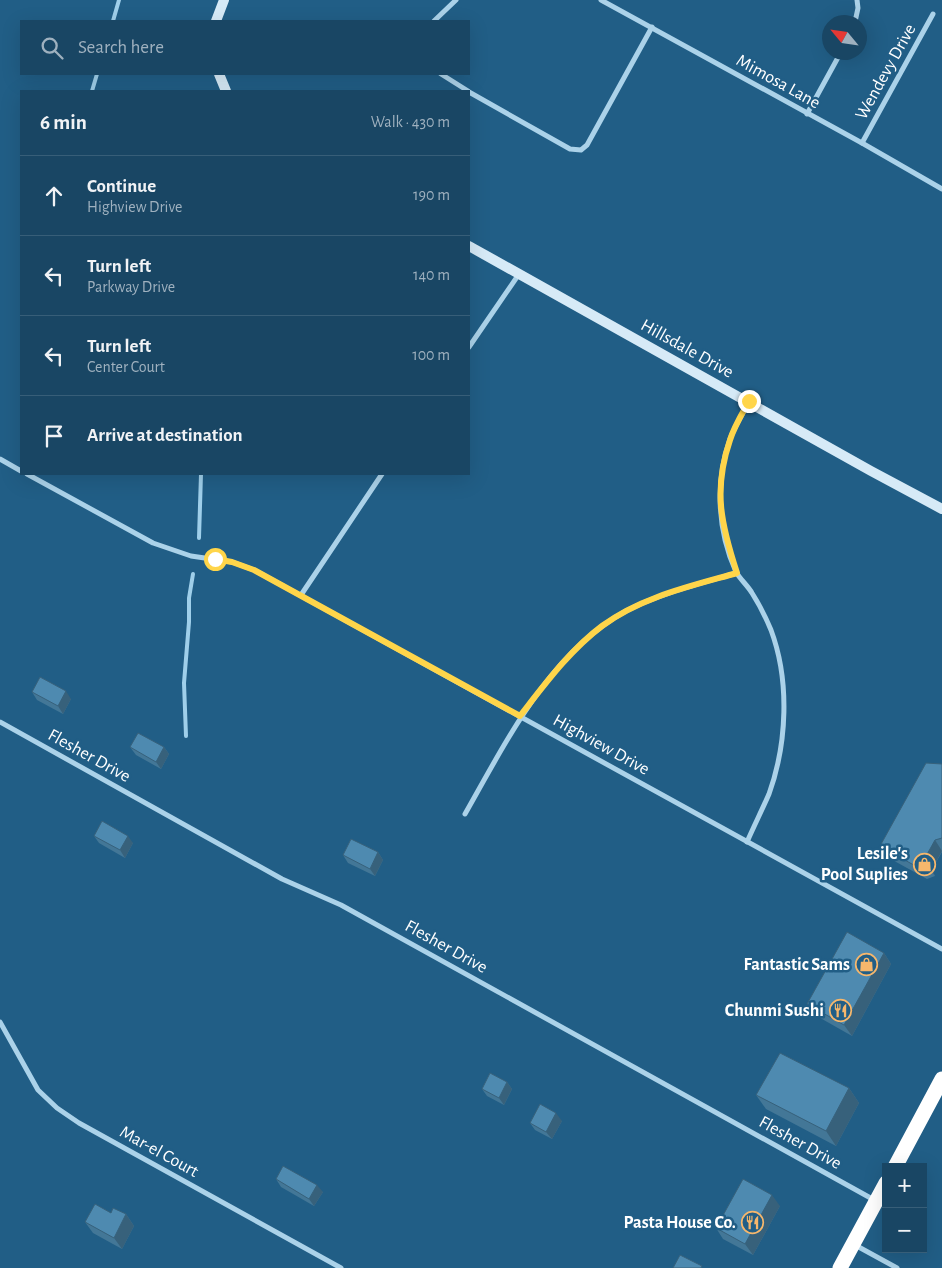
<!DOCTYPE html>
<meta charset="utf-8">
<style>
body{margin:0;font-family:"Alegreya Sans",sans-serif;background:#224d6a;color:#f1f3f6}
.controls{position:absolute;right:15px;bottom:15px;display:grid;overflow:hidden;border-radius:0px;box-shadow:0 5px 20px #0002}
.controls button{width:45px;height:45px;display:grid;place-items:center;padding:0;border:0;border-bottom:1px solid #375e78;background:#194664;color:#f1f3f6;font:25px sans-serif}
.compass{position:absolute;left:822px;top:15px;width:45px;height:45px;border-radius:50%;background:#194664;box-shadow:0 5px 20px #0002;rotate:299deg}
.stop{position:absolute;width:15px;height:15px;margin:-11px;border:4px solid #ffd54a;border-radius:50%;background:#fff}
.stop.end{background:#ffd54a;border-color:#fff;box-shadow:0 1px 5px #0008}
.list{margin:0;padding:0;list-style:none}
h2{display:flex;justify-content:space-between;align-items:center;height:65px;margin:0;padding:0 20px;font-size:21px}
h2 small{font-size:16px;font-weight:400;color:#9fb1bf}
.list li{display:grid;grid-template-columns:32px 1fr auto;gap:15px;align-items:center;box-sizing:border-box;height:80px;padding:0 20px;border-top:1px solid #375e78}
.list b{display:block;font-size:19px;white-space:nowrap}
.list p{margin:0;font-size:16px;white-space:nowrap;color:#9fb1bf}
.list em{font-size:16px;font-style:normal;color:#9fb1bf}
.icon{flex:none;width:28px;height:28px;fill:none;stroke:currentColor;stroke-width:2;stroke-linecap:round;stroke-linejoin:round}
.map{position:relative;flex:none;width:942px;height:1268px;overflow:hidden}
.search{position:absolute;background:#194664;box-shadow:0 5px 20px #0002;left:20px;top:20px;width:450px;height:55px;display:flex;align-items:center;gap:12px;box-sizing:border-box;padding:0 18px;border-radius:0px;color:#9fb1bf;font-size:19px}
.panel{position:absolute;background:#194664;box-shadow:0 5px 20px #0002;left:20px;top:90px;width:450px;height:385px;border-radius:0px}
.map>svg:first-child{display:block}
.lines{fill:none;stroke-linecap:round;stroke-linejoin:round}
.stream{stroke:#9fcfea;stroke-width:4}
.street{stroke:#abd2e9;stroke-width:5}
.secondary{stroke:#d6eaf7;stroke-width:10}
.highway{stroke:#fff;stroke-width:15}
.wall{fill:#437797}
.shaded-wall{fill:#37617b}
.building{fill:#4e8ab0;stroke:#37617b}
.route{stroke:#ffd54a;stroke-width:6}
.labels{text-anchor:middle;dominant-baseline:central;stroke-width:5;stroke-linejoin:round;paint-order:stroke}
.street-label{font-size:18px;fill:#fff;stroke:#215e86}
.poi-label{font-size:18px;font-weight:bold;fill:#fff;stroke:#215e86;text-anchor:end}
</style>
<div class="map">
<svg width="942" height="1268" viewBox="0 0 942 1268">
<rect width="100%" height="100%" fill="#215e86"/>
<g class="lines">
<g class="stream">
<polyline points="113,21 119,0"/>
<polyline points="92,91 97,74"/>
<polyline points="199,538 201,474"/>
<polyline points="186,736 184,683 189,622 189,598 193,574"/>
</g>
<g class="street">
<polyline points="601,0 862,143 942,189"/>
<polyline points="434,21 456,0"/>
<polyline points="855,22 858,8 857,0"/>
<polyline points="441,74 468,91"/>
<polyline points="469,92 570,149 581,150 587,145 652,27"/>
<polyline points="807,114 841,52"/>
<polyline points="862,143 933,14"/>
<polyline points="469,347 519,274"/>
<polyline points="0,459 21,471"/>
<polyline points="27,474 153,543 191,556 232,562 254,570 942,949"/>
<polyline points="301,595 382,474"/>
<polyline points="0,722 282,879 341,905 876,1201"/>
<path d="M 465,814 C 506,742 550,652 626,611 C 661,593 699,584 737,573"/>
<path d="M 747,842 C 754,826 762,810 769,794 C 787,744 790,681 771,630 C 766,618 759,604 752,593 C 748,586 740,579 736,572 C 717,530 715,481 730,439 C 735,426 743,414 749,401"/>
<polyline points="0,1022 38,1090 57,1108 79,1123 341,1268"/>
<polyline points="855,1245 897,1268"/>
</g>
<g class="secondary">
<polyline points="216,21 224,0"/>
<polyline points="219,74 226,91"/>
<polyline points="469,246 871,471 942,509"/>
</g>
<g class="highway">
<polyline points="895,1167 942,1079"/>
<polyline points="840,1268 886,1183"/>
</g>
</g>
<g class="wall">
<polygon points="32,692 71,699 63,714 37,700"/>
<polygon points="130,747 164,747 169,754 161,769 136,755"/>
<polygon points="942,764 942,852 932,869 935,876 927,879 887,857 880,846"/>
<polygon points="94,836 133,843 125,858 99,843"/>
<polygon points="378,852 383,860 375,876 348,863 343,855"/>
<polygon points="884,953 891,964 852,1036 815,1015 807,1004"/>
<polygon points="507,1082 512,1089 504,1105 487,1096 482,1089"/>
<polygon points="849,1088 859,1103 836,1146 766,1109 756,1095"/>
<polygon points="562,1121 552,1139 535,1130 530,1123"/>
<polygon points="276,1179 323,1192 314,1206 281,1187"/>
<polygon points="780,1206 753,1255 723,1239 716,1228"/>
<polygon points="111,1213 126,1214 134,1226 122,1249 93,1233 85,1222"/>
</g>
<g class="shaded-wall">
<polygon points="66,691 71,699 63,714 58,706"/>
<polygon points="164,747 169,754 161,769 156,762"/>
<polygon points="128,836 133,843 125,858 120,850"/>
<polygon points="935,840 942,851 932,869 935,876 927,865 925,858"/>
<polygon points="378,852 383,860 375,876 370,869"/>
<polygon points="884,953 891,964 852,1036 844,1025"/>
<polygon points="507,1082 512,1089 504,1105 499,1098"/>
<polygon points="849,1088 859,1103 836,1146 826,1131"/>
<polygon points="556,1113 562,1121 552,1139 546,1132"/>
<polygon points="317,1185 323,1192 314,1206 309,1199"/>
<polygon points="772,1195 780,1206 753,1255 745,1244"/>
<polygon points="126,1214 134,1226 122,1249 114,1238"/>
</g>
<g class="building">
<polygon points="40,677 66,691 58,706 32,692"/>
<polygon points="138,733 164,747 156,762 130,747"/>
<polygon points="926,763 942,764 942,838 935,840 925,858 927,865 919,868 880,846"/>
<polygon points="102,821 128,836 120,850 94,836"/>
<polygon points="351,839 378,852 370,869 343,855"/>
<polygon points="847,932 884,953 844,1025 807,1004"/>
<polygon points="780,1053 849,1088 826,1131 756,1095"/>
<polygon points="490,1073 507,1082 499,1098 482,1089"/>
<polygon points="540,1104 556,1113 546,1132 530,1123"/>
<polygon points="283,1166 317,1185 309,1199 276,1179"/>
<polygon points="743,1179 772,1195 745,1244 716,1228"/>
<polygon points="95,1204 111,1213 113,1208 126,1214 114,1238 85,1222"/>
<polygon points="680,1255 702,1266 701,1268 673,1268"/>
</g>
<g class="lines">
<path class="route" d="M 215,559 L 232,562 L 254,570 L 520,716 C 545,684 570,650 602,626 C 641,597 691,586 737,573 C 721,524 713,490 730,440 C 734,427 742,414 749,401"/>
</g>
<defs>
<symbol id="shop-ring" viewBox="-11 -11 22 22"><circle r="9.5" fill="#215e86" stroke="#f6b76c" stroke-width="1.5"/><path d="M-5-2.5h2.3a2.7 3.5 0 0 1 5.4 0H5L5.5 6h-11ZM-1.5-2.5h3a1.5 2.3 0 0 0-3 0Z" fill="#f6b76c"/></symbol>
<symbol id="restaurant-ring" viewBox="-11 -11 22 22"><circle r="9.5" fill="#215e86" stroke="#f6b76c" stroke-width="1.5"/><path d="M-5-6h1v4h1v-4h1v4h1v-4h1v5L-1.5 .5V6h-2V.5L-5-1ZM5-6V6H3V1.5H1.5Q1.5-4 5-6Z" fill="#f6b76c"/></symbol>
</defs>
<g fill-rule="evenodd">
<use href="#shop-ring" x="912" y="852" width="25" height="25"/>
<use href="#shop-ring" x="854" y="952" width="25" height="25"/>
<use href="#restaurant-ring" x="828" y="998" width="25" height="25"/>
<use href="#restaurant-ring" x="740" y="1210" width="25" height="25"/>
</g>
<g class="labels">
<g class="street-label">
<text transform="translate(886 72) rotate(-61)">Wendevy Drive</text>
<text transform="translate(778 82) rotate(29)">Mimosa Lane</text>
<text transform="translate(687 349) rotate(29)">Hillsdale Drive</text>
<text transform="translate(601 745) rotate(29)">Highview Drive</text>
<text transform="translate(89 756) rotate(29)">Flesher Drive</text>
<text transform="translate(446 947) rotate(29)">Flesher Drive</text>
<text transform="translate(800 1143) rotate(29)">Flesher Drive</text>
<text transform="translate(159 1152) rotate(29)">Mar-el Court</text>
</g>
<g class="poi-label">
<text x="908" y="854">Lesile's<tspan x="908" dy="21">Pool Suplies</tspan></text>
<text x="850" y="965">Fantastic Sams</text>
<text x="824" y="1011">Chunmi Sushi</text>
<text x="736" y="1223">Pasta House Co.</text>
</g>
</g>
</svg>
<div class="controls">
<button>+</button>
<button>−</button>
</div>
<svg class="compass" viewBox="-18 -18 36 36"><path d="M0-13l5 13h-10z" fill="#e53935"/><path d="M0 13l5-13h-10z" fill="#9fb1bf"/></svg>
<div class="stop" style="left:215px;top:559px"></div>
<div class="stop end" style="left:749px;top:401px"></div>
<div class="search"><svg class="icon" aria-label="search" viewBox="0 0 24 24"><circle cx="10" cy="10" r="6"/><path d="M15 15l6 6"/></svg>Search here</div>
<section class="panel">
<h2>6 min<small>Walk · 430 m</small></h2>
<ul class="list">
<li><svg class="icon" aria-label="ahead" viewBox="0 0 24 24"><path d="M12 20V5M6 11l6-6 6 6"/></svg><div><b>Continue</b><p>Highview Drive</p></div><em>190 m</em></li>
<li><svg class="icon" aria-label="left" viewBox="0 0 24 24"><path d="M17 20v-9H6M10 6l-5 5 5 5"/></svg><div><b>Turn left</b><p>Parkway Drive</p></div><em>140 m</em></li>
<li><svg class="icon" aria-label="left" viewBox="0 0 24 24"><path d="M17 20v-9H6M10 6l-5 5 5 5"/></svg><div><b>Turn left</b><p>Center Court</p></div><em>100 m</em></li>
<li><svg class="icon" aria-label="arrive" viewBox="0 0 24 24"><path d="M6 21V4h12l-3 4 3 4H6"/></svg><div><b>Arrive at destination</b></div></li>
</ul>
</section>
</div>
